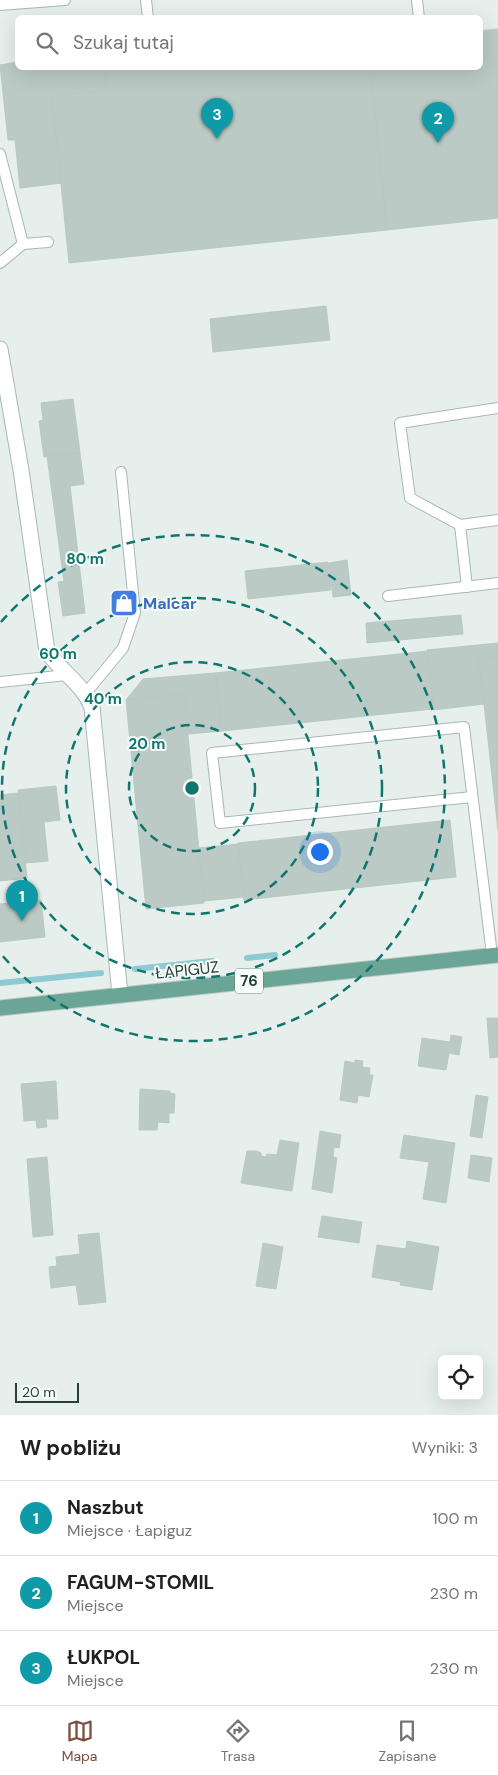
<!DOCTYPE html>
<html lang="pl">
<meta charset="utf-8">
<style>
body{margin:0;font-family:"DM Sans",sans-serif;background:#f2f2f2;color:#202124}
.controls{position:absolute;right:15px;bottom:15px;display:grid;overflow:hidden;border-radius:8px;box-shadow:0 5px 20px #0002}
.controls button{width:45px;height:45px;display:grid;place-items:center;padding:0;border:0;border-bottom:1px solid #e0e0e0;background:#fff;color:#202124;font:25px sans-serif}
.scale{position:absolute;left:15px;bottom:12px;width:64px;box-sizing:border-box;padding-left:5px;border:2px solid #24423a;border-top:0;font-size:14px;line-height:18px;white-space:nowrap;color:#24423a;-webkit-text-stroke:4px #f7fbf9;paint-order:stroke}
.you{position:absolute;left:319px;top:851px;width:18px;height:18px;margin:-12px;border:4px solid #fff;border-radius:50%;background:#1a73e8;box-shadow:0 0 0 8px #1a73e833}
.badge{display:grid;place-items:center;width:32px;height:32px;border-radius:50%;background:#7f4e3f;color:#fff;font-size:16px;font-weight:700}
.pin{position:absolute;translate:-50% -41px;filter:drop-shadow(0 1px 2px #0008)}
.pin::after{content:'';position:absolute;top:26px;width:18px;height:15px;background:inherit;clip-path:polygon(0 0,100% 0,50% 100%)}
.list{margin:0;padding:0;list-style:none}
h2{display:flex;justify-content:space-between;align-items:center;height:65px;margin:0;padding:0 20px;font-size:21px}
h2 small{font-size:16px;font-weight:400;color:#757577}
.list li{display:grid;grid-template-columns:32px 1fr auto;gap:15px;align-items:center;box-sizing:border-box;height:75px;padding:0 20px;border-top:1px solid #e0e0e0}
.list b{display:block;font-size:19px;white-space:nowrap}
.list p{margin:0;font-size:16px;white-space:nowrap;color:#757577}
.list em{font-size:16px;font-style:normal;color:#757577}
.icon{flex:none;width:28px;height:28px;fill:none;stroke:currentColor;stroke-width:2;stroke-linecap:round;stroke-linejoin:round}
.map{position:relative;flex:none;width:498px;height:1415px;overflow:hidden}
.search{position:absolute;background:#fff;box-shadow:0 5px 20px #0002;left:15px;right:15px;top:15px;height:55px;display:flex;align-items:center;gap:12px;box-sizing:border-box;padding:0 18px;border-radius:8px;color:#757577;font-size:19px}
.sheet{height:290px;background:#fff}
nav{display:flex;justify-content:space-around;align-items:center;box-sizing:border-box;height:70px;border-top:1px solid #e0e0e0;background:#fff;font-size:14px;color:#757577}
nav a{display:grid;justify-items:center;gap:2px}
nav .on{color:#7f4e3f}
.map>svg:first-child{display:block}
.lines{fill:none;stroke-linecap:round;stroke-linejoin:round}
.stream{stroke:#8ec9d4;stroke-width:6}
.building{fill:#bbcac4;stroke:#b8c9c2}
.service-casing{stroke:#a8b8b2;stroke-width:12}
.minor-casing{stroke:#a8b8b2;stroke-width:17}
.primary-casing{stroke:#c2cac8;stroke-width:17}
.service{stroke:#fff;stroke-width:10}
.minor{stroke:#fff;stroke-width:15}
.primary{stroke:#6aa596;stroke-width:15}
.ring{fill:none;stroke:#0f766e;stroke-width:2.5;stroke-dasharray:9 6}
.labels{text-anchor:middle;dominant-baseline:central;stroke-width:4;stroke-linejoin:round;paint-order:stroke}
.shield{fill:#f7fbf9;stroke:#637a73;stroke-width:1}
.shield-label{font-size:15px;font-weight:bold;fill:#24423a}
.shop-label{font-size:16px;font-weight:bold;fill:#366cbe;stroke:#f7fbf9;text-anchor:start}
.street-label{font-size:16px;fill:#24423a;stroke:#f7fbf9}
.centre{fill:#0f766e;stroke:#f7fbf9;stroke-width:2.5}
.ring-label{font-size:15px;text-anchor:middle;font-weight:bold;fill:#0f766e;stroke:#f7fbf9;stroke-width:4;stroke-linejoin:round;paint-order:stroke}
</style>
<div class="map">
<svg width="498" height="1415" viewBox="0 0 498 1415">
<rect width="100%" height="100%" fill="#e6efeb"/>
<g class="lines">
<g class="stream">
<polyline points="247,958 275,955"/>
<polyline points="135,969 212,961"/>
<polyline points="0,983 101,973"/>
</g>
</g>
<g class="building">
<polygon points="498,29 498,218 387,230 370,68 480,68 480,31"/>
<polygon points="18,62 18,68 105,68 107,90 52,96 62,183 20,188 15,140 8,140 0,65"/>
<polygon points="133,68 370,68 387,230 69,263 52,96 107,90 105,70"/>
<polygon points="326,306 330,340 213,352 210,319"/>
<polygon points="73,399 80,453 44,457 39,421 43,420 41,403"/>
<polygon points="80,453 84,484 70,486 81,579 64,582 47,456"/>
<polygon points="347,560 351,595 333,597 329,563"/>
<polygon points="328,562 331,590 248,599 245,571"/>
<polygon points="81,579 85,613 63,616 58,582"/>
<polygon points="461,615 463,634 367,643 366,623"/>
<polygon points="498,643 498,657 479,659 484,704 433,710 427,650"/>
<polygon points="428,651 433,709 222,731 215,673"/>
<polygon points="498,657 498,830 479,659"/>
<polygon points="215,673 222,731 188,734 184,694 126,700 143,679"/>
<polygon points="184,694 204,903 146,909 126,700"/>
<polygon points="56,786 60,820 44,822 48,861 26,863 18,790"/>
<polygon points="18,793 27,878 0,881 0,795"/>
<polygon points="450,820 456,877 244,900 238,843"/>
<polygon points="238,844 244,897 204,901 199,848"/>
<polygon points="41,900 45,937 0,942 0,904"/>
<polygon points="487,1018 498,1018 498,1057 490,1058"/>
<polygon points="451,1035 462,1037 459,1055 449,1053 446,1070 418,1066 422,1038 450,1042"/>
<polygon points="355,1060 363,1061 362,1067 370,1068 369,1075 373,1075 369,1097 358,1095 357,1103 340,1100 345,1061 355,1063"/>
<polygon points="56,1081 58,1119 46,1119 47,1127 37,1128 36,1120 24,1121 21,1084"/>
<polygon points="140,1089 170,1091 170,1093 175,1094 174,1113 169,1113 169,1123 158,1122 157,1130 139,1130"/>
<polygon points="476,1095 488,1097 482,1138 470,1136"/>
<polygon points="320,1131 341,1135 339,1148 334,1147 333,1157 337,1158 332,1193 312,1189"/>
<polygon points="404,1135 455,1143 446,1203 423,1199 429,1162 400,1158"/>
<polygon points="280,1140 299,1143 292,1191 241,1183 247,1151 257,1151 261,1153 261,1156 266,1157 267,1154 277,1155"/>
<polygon points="471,1155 492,1158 489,1182 468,1178"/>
<polygon points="47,1157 53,1235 33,1237 27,1159"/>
<polygon points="322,1216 362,1222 359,1243 318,1237"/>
<polygon points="99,1233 106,1302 79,1305 76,1285 51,1288 49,1267 57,1266 56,1257 80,1254 78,1235"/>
<polygon points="407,1241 439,1247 432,1290 400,1285 401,1282 372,1277 377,1245 406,1249"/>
<polygon points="263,1243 283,1247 276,1289 256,1286"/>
</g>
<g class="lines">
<defs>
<g id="service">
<polyline points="146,0 148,18"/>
<polyline points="417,0 419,18"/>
<polyline points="0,5 65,0"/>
<polyline points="0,154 23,244"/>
<polyline points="0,263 23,244 48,242"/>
<polyline points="498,408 400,423 410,498 460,525 498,520"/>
<polyline points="460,525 467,587"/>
<polyline points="388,596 498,583"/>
<polyline points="0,682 67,675"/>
<polyline points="86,693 123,648 135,613 121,472"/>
<polyline points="472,797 220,823 212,753 464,727 492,955"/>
</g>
<path id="minor" d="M 0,349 L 21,470 L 47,651 C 61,672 83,684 92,707 L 120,995"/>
<polyline id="primary" points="0,1008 498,955"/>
</defs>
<use href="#service" class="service-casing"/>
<use href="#minor" class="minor-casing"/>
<use href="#primary" class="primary-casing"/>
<use href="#service" class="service"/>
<use href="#minor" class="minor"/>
<use href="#primary" class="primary"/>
</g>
<g class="ring">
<circle cx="192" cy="788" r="63"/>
<circle cx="192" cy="788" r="126"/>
<circle cx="192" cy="788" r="190"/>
<path d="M1 622A253 253 0 1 1 1 954"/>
</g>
<defs>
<symbol id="shop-square" viewBox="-11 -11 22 22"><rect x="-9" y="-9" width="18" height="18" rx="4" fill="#3f7fe0" stroke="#f7fbf9"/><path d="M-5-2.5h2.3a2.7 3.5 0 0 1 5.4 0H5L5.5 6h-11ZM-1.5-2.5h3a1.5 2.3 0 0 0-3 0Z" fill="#fff"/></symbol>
</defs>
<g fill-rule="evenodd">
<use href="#shop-square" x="108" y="587" width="32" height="32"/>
</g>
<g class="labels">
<rect class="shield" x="235" y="968.5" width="28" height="25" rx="4"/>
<g class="shield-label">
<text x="249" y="981">76</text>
</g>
<g class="shop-label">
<text x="143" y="603">Malcar</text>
</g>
<g class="street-label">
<text transform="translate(187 970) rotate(-6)">ŁAPIGUZ</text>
</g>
</g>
<circle cx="192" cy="788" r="8" class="centre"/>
<g class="ring-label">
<text x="85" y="564">80 m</text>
<text x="58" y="659">60 m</text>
<text x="103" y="704">40 m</text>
<text x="147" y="749">20 m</text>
</g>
</svg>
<div class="controls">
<button><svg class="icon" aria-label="locate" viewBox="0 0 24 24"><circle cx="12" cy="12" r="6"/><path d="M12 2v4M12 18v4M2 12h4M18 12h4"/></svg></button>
</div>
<div class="scale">20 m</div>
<div class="you"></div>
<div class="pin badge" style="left:22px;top:921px;background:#0f9aa8">1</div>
<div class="pin badge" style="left:438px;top:143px;background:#0f9aa8">2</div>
<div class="pin badge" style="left:217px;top:139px;background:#0f9aa8">3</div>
<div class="search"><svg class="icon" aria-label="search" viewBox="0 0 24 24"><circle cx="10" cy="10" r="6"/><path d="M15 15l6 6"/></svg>Szukaj tutaj</div>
</div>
<section class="sheet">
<h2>W pobliżu<small>Wyniki: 3</small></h2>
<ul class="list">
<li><span class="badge" style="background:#0f9aa8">1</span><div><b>Naszbut</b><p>Miejsce · Łapiguz</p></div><em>100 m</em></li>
<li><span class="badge" style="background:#0f9aa8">2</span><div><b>FAGUM-STOMIL</b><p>Miejsce</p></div><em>230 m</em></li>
<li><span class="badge" style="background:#0f9aa8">3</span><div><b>ŁUKPOL</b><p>Miejsce</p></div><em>230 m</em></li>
</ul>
</section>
<nav>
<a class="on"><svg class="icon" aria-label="map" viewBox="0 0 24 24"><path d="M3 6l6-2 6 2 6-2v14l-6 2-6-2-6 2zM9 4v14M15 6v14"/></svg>Mapa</a>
<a><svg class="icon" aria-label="directions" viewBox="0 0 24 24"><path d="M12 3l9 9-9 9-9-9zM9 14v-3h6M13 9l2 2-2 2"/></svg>Trasa</a>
<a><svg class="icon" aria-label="saved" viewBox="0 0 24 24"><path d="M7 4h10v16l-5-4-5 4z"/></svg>Zapisane</a>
</nav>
